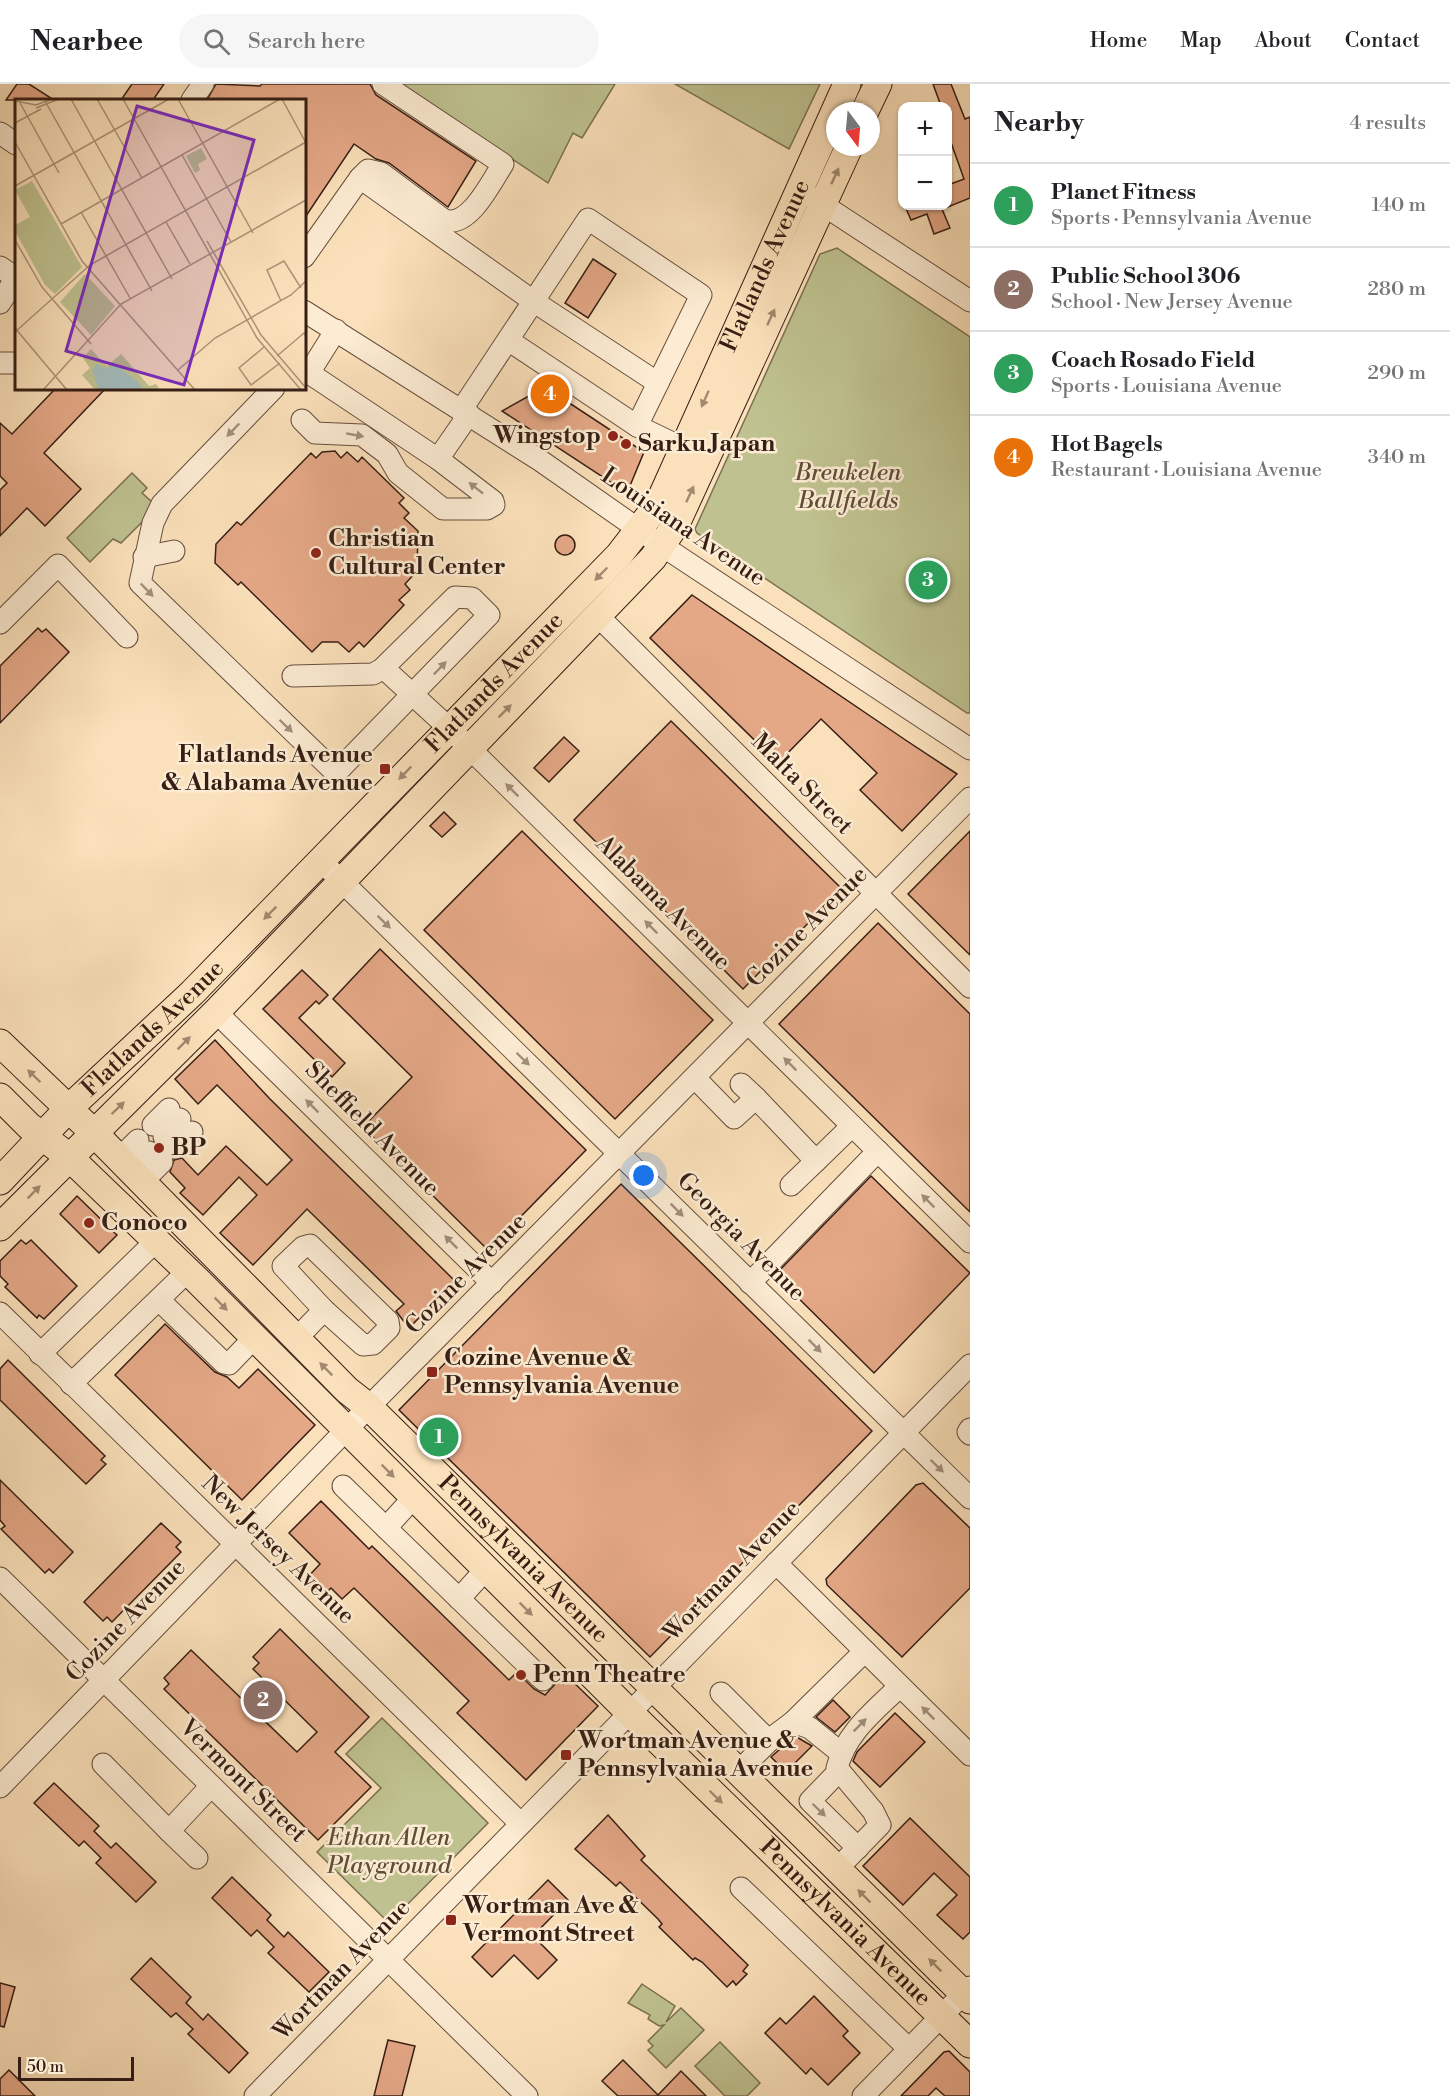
<!DOCTYPE html>
<meta charset="utf-8">
<style>
body{margin:0;font-family:"Libre Bodoni",serif;background:#f6f6f6;color:#202124}
.controls{position:absolute;right:18px;top:18px;display:grid;overflow:hidden;border-radius:12px;box-shadow:0 2px 4px #0004}
.controls button{width:54px;height:54px;display:grid;place-items:center;padding:0;border:0;border-bottom:2px solid #e0e0e0;background:#fff;color:#202124;font:30px sans-serif}
.compass{position:absolute;left:826px;top:18px;width:54px;height:54px;border-radius:50%;background:#fff;box-shadow:0 2px 4px #0004;rotate:164deg}
.scale{position:absolute;left:18px;bottom:15px;width:116px;box-sizing:border-box;padding-left:6px;border:3px solid #361e14;border-top:0;font-size:16px;line-height:21px;white-space:nowrap;color:#361e14;-webkit-text-stroke:4px #fcecd3;paint-order:stroke}
.you{position:absolute;left:644px;top:1092px;width:21px;height:21px;margin:-15px;border:4px solid #fff;border-radius:50%;background:#1a73e8;box-shadow:0 0 0 9px #1a73e833}
.badge{display:grid;place-items:center;width:39px;height:39px;border-radius:50%;background:#111827;color:#fff;font-size:20px;font-weight:700}
.pin{position:absolute;translate:-50% -50%;border:3px solid #fff;box-shadow:0 2px 6px #0006}
.list{margin:0;padding:0;list-style:none}
h2{display:flex;justify-content:space-between;align-items:center;height:78px;margin:0;padding:0 24px;font-size:26px}
h2 small{font-size:20px;font-weight:400;color:#757577}
.list li{display:grid;grid-template-columns:39px 1fr auto;gap:18px;align-items:center;box-sizing:border-box;height:84px;padding:0 24px;border-top:2px solid #e0e0e0}
.list b{display:block;font-size:22px;white-space:nowrap}
.list p{margin:0;font-size:20px;white-space:nowrap;color:#757577}
.list em{font-size:20px;font-style:normal;color:#757577}
.icon{flex:none;width:33px;height:33px;fill:none;stroke:currentColor;stroke-width:2;stroke-linecap:round;stroke-linejoin:round}
.map{position:relative;flex:none;width:970px;height:2012px;overflow:hidden}
header{display:flex;align-items:center;gap:36px;box-sizing:border-box;height:84px;padding:0 30px;background:#fff;border-bottom:2px solid #e0e0e0}
header strong{font-size:28px}
nav{display:flex;gap:33px;margin-inline-start:auto;font-size:21px}
.search{width:420px;height:54px;background:#f6f6f6;display:flex;align-items:center;gap:15px;box-sizing:border-box;padding:0 21px;border-radius:33px;color:#757577;font-size:22px}
main{display:flex}
aside{flex:1;background:#fff}
.map>svg:first-child{display:block}
.green{fill:#bfc290;stroke:#7a7052;stroke-width:1.5}
.building{fill:#e5a887;stroke:#361e14;stroke-width:1.5}
.lines{fill:none;stroke-linecap:round;stroke-linejoin:round}
.minor-casing{stroke:#674f3e;stroke-width:23}
.major-casing{stroke:#361e14;stroke-width:29}
.minor{stroke:#fcecd3;stroke-width:21}
.major{stroke:#fbe1bb;stroke-width:27}
.oneway{fill:#a28970}
.oneway2{fill:#a38f7d}
.poi-dot{fill:#8f2418;stroke:#fcecd3;stroke-width:2}
.labels{text-anchor:middle;dominant-baseline:central;stroke-width:5;stroke-linejoin:round;paint-order:stroke}
.street-label{font-size:24px;fill:#361e14;stroke:#fcecd3}
.poi-label{font-size:24px;font-weight:bold;fill:#361e14;stroke:#fcecd3;text-anchor:start}
.park-label{font-size:24px;font-style:italic;fill:#5f4f39;stroke:#fcecd3}
.inset-road{fill:none;stroke:#ac9378;stroke-width:1.5}
.view{fill:#7b2cbf;fill-opacity:0.15;stroke:#7b2cbf;stroke-width:3}
.inset-edge{fill:none;stroke:#361e14;stroke-width:3}
</style>
<header>
<strong>Nearbee</strong>
<div class="search"><svg class="icon" aria-label="search" viewBox="0 0 24 24"><circle cx="10" cy="10" r="6"/><path d="M15 15l6 6"/></svg>Search here</div>
<nav><a>Home</a><a>Map</a><a>About</a><a>Contact</a></nav>
</header>
<main>
<div class="map">
<svg width="970" height="2012" viewBox="0 0 970 2012">
<rect width="100%" height="100%" fill="#fbe1bb"/>
<filter id="stains"><feTurbulence type="fractalNoise" baseFrequency=".00333" numOctaves="4"/><feColorMatrix values="0 0 0 0 .2 0 0 0 0 .09 0 0 0 0 .02 0 0 0 .5 -.17"/></filter>
<radialGradient id="worn" r=".72"><stop offset=".6" stop-color="#630" stop-opacity="0"/><stop offset="1" stop-color="#630" stop-opacity=".3"/></radialGradient>
<g class="green">
<polygon points="401,0 615,0 582,54 573,49 548,99"/>
<polygon points="675,0 820,0 789,65"/>
<polygon points="837,164 970,253 970,629 967,629 697,449 695,445 820,170"/>
<polygon points="132,389 147,404 142,409 152,418 146,434 121,459 113,455 90,478 67,454"/>
<polygon points="382,1634 488,1739 389,1839 317,1768 381,1704 346,1670"/>
<polygon points="642,1900 675,1922 666,1938 681,1924 704,1946 666,1984 648,1966 653,1962 648,1957 664,1941 659,1942 648,1935 650,1931 628,1919"/>
<polygon points="720,1958 760,1999 747,2012 725,2012 695,1982"/>
</g>
<g class="building">
<polygon points="17,0 29,0 54,16 6,16"/>
<polygon points="132,0 164,0 153,16 121,16"/>
<polygon points="216,0 260,2 262,0 370,0 376,11 476,77 448,123 389,79 376,75 354,60 304,135 304,16 207,16"/>
<polygon points="933,0 951,0 965,35 970,33 970,114 948,123 948,101 964,95 948,50 948,22 941,22"/>
<polygon points="905,122 947,122 942,125 950,144 934,150 927,130 911,136"/>
<polygon points="593,175 616,190 588,234 565,219"/>
<polygon points="545,303 644,368 627,409 502,327"/>
<polygon points="56,304 106,304 44,369 81,405 45,442 27,424 0,452 0,406 7,399 0,392 0,339 12,350"/>
<polygon points="335,367 341,374 347,368 358,378 362,373 404,414 399,419 409,429 404,434 418,447 417,487 405,500 410,506 399,516 404,521 364,563 359,558 349,568 338,558 322,558 312,568 241,498 238,501 215,479 216,460 237,438 241,441 311,369 316,374 322,368"/>
<circle cx="565" cy="461" r="10"/>
<polygon points="692,511 907,657 957,690 902,747 860,706 877,689 821,635 778,679 650,554"/>
<polygon points="38,544 42,548 46,545 69,568 0,639 0,582"/>
<polygon points="671,637 842,805 743,905 574,736"/>
<polygon points="564,653 579,667 549,698 534,684"/>
<polygon points="444,728 456,740 442,753 430,742"/>
<polygon points="522,747 713,936 615,1035 424,846"/>
<polygon points="970,747 970,871 908,810"/>
<polygon points="878,839 970,930 970,1128 779,940"/>
<polygon points="380,865 586,1066 488,1166 363,1043 412,993 333,915"/>
<polygon points="302,886 328,911 319,920 316,917 299,934 345,979 332,993 263,925"/>
<polygon points="215,956 270,1015 455,1197 409,1244 396,1227 404,1220 307,1125 253,1181 220,1149 257,1111 239,1093 203,1131 180,1109 185,1104 170,1088 174,1076 182,1074 198,1091 226,1062 267,1101 292,1076 217,1001 198,1020 175,995"/>
<polygon points="871,1092 970,1189 874,1289 775,1191"/>
<polygon points="621,1100 872,1347 650,1573 399,1326"/>
<polygon points="77,1112 117,1151 99,1169 60,1130"/>
<polygon points="21,1156 26,1160 31,1156 77,1202 44,1235 39,1231 37,1234 5,1203 8,1200 0,1192 0,1177"/>
<polygon points="165,1240 215,1288 227,1293 239,1304 258,1285 315,1341 242,1416 115,1291"/>
<polygon points="8,1276 105,1372 101,1376 106,1380 86,1400 0,1316 0,1285"/>
<polygon points="0,1396 73,1468 53,1489 49,1485 45,1489 1,1445 5,1442 0,1436"/>
<polygon points="923,1399 970,1444 970,1504 902,1573 827,1501 826,1495 916,1401"/>
<polygon points="321,1417 369,1465 372,1462 509,1596 517,1588 534,1605 545,1611 559,1596 563,1600 569,1594 598,1622 526,1696 457,1629 469,1617 354,1504 342,1515 331,1504 321,1514 304,1497 320,1480 289,1449"/>
<polygon points="161,1439 181,1458 176,1463 181,1468 112,1538 107,1533 103,1537 84,1518"/>
<polygon points="280,1545 369,1633 335,1668 371,1703 318,1756 164,1605 169,1600 164,1594 191,1566 297,1668 317,1648 253,1585 259,1579 253,1573"/>
<polygon points="833,1616 850,1633 835,1648 816,1633"/>
<polygon points="895,1629 925,1658 880,1703 853,1677 857,1668"/>
<polygon points="795,1652 812,1662 786,1688 771,1673"/>
<polygon points="54,1699 99,1742 94,1747 111,1764 116,1759 156,1798 136,1818 96,1779 101,1774 84,1757 79,1762 34,1719"/>
<polygon points="608,1731 645,1772 641,1776 748,1881 743,1887 747,1890 736,1901 733,1897 727,1903 702,1878 695,1874 693,1876 659,1843 662,1840 658,1835 620,1798 616,1802 575,1765"/>
<polygon points="910,1734 970,1793 970,1848 963,1855 937,1831 957,1811 934,1789 903,1821 863,1782"/>
<polygon points="232,1793 271,1831 267,1836 284,1853 288,1848 329,1888 309,1908 268,1869 274,1863 257,1846 251,1852 212,1814"/>
<polygon points="548,1796 568,1816 533,1852 557,1876 538,1895 514,1871 492,1893 472,1873"/>
<polygon points="151,1874 191,1913 186,1919 203,1936 208,1930 248,1969 229,1989 188,1950 193,1945 176,1929 171,1933 131,1895"/>
<polygon points="0,1899 15,1903 4,1943 0,1942"/>
<polygon points="814,1912 848,1947 843,1952 860,1969 828,2001 811,1984 806,1990 765,1949 780,1934 786,1940"/>
<polygon points="388,1956 415,1962 402,2012 374,2012"/>
<polygon points="949,1967 970,1988 970,2012 945,2012 936,2004 928,2012 901,2012 944,1968"/>
<polygon points="623,1976 658,2011 681,1987 706,2012 618,2012 602,1997"/>
<polygon points="9,1986 35,2012 0,2012 0,1995"/>
</g>
<g class="lines">
<defs>
<g id="minor">
<polyline points="192,16 203,0"/>
<polyline points="0,49 16,60"/>
<path d="M 360,94 L 368,86 L 381,89 L 444,136 C 469,145 491,98 503,80 L 383,0"/>
<polyline points="811,113 970,217"/>
<polyline points="304,173 360,94 533,217 658,299"/>
<polyline points="0,183 16,194"/>
<polyline points="0,219 16,194"/>
<polyline points="304,227 541,377 661,461 970,665"/>
<polyline points="336,246 309,289 438,375"/>
<polyline points="0,279 16,279"/>
<polyline points="274,304 162,420 153,439 140,499 336,689 489,531 472,514 455,513 382,585 373,590 293,592"/>
<polyline points="462,325 588,135 701,211 637,342 508,256"/>
<polyline points="302,336 315,349 362,351 387,370 398,389 443,425 487,425 494,421 493,417 438,375 469,330"/>
<polyline points="637,342 683,364"/>
<polyline points="144,473 174,467"/>
<polyline points="599,533 970,903"/>
<polyline points="0,539 58,481 127,553"/>
<polyline points="390,590 449,644 970,1158"/>
<polyline points="321,777 970,1414"/>
<polyline points="216,928 492,1199"/>
<polyline points="695,994 734,1034 756,1014 816,1077 791,1101"/>
<polyline points="741,1000 756,1014"/>
<polyline points="153,1041 169,1025"/>
<polyline points="164,1053 180,1035"/>
<polyline points="175,1064 192,1048"/>
<polyline points="119,1075 138,1056"/>
<polyline points="816,1077 852,1042"/>
<polyline points="131,1087 149,1068"/>
<polyline points="142,1098 162,1078"/>
<polygon points="310,1161 388,1237 389,1244 373,1260 363,1261 324,1226 283,1182 303,1163"/>
<polyline points="750,1199 878,1067"/>
<polyline points="159,1216 224,1279 229,1280 254,1254"/>
<polyline points="0,1229 520,1739"/>
<polyline points="296,1255 324,1226"/>
<polyline points="40,1270 156,1157"/>
<polyline points="71,1300 188,1187"/>
<polyline points="970,1345 968,1348 970,1350"/>
<polyline points="343,1402 386,1444 414,1413"/>
<polyline points="386,1444 543,1596"/>
<polyline points="776,1479 970,1671"/>
<polyline points="0,1494 527,2012"/>
<polyline points="459,1515 486,1485"/>
<polyline points="721,1609 769,1657"/>
<polyline points="793,1638 865,1567"/>
<polyline points="103,1680 169,1747 211,1702"/>
<polyline points="839,1687 810,1717 858,1764"/>
<polyline points="738,1688 773,1653 793,1638 810,1644 841,1669"/>
<polyline points="0,1703 346,1346 970,714"/>
<polyline points="169,1747 197,1774"/>
<path d="M 837,1785 L 880,1741 L 873,1727 L 837,1684 C 846,1648 875,1627 900,1602"/>
<polyline points="741,1804 909,1965"/>
<polyline points="255,2012 970,1281"/>
<polyline points="863,2012 970,1903"/>
</g>
<g id="major">
<polyline points="865,27 878,0"/>
<path id="s1" d="M 0,959 L 93,1048 L 347,1306 L 370,1324 L 970,1916"/>
<path id="s2" d="M 0,1013 L 29,1042 L 69,1073 L 197,1196 L 629,1628 L 970,1960"/>
<path id="s3" d="M 0,1097 L 68,1025 L 192,909 L 619,471 L 659,419 L 847,0"/>
<polyline points="0,1143 216,928 653,474 676,440 849,63"/>
</g>
</defs>
<use href="#minor" class="minor-casing"/>
<use href="#major" class="major-casing"/>
<use href="#minor" class="minor"/>
<use href="#major" class="major"/>
</g>
<defs><path id="oneway-solid" d="M-6-.8H1V-3.2L6.5 0L1 3.2V.8H-6Z" transform="scale(1.5)"/></defs>
<g class="oneway">
<use href="#oneway-solid" transform="translate(835 92) rotate(-65)"/>
<use href="#oneway-solid" transform="translate(771 233) rotate(-65)"/>
<use href="#oneway-solid" transform="translate(705 315) rotate(114)"/>
<use href="#oneway-solid" transform="translate(690 410) rotate(-65)"/>
<use href="#oneway-solid" transform="translate(601 490) rotate(134)"/>
<use href="#oneway-solid" transform="translate(505 627) rotate(-45)"/>
<use href="#oneway-solid" transform="translate(405 689) rotate(134)"/>
<use href="#oneway-solid" transform="translate(270 829) rotate(135)"/>
<use href="#oneway-solid" transform="translate(184 959) rotate(-45)"/>
<use href="#oneway-solid" transform="translate(34 992) rotate(-136)"/>
<use href="#oneway-solid" transform="translate(118 1024) rotate(-44)"/>
<use href="#oneway-solid" transform="translate(34 1108) rotate(-45)"/>
<use href="#oneway-solid" transform="translate(221 1220) rotate(45)"/>
<use href="#oneway-solid" transform="translate(326 1285) rotate(-135)"/>
<use href="#oneway-solid" transform="translate(388 1387) rotate(45)"/>
<use href="#oneway-solid" transform="translate(526 1525) rotate(45)"/>
<use href="#oneway-solid" transform="translate(716 1713) rotate(44)"/>
<use href="#oneway-solid" transform="translate(864 1812) rotate(-135)"/>
<use href="#oneway-solid" transform="translate(935 1881) rotate(-135)"/>
</g>
<g class="oneway2">
<use href="#oneway-solid" transform="translate(233 346) rotate(134)"/>
<use href="#oneway-solid" transform="translate(355 351) rotate(10)"/>
<use href="#oneway-solid" transform="translate(476 404) rotate(-142)"/>
<use href="#oneway-solid" transform="translate(147 506) rotate(46)"/>
<use href="#oneway-solid" transform="translate(440 584) rotate(-46)"/>
<use href="#oneway-solid" transform="translate(286 642) rotate(44)"/>
<use href="#oneway-solid" transform="translate(512 706) rotate(-135)"/>
<use href="#oneway-solid" transform="translate(384 838) rotate(44)"/>
<use href="#oneway-solid" transform="translate(651 843) rotate(-135)"/>
<use href="#oneway-solid" transform="translate(523 975) rotate(44)"/>
<use href="#oneway-solid" transform="translate(790 980) rotate(-135)"/>
<use href="#oneway-solid" transform="translate(312 1022) rotate(-135)"/>
<use href="#oneway-solid" transform="translate(928 1117) rotate(-135)"/>
<use href="#oneway-solid" transform="translate(677 1126) rotate(45)"/>
<use href="#oneway-solid" transform="translate(451 1158) rotate(-135)"/>
<use href="#oneway-solid" transform="translate(815 1262) rotate(45)"/>
<use href="#oneway-solid" transform="translate(937 1382) rotate(44)"/>
<use href="#oneway-solid" transform="translate(928 1629) rotate(-135)"/>
<use href="#oneway-solid" transform="translate(860 1641) rotate(-45)"/>
<use href="#oneway-solid" transform="translate(819 1726) rotate(44)"/>
</g>
<g class="poi-dot">
<circle cx="613" cy="352" r="6"/>
<circle cx="626" cy="360" r="6"/>
<circle cx="316" cy="469" r="6"/>
<rect x="379" y="679" width="12" height="12" rx="3"/>
<circle cx="159" cy="1064" r="6"/>
<circle cx="89" cy="1139" r="6"/>
<rect x="426" y="1282" width="12" height="12" rx="3"/>
<circle cx="521" cy="1591" r="6"/>
<rect x="560" y="1665" width="12" height="12" rx="3"/>
<rect x="445" y="1830" width="12" height="12" rx="3"/>
</g>
<g class="labels">
<g class="street-label">
<text stroke="none"><textPath href="#s3" startOffset="1206">Flatlands Avenue</textPath></text>
<text transform="translate(683 443) rotate(34)">Louisiana Avenue</text>
<text stroke="none"><textPath href="#s3" startOffset="702">Flatlands Avenue</textPath></text>
<text transform="translate(802 700) rotate(45)">Malta Street</text>
<text transform="translate(663 819) rotate(45)">Alabama Avenue</text>
<text transform="translate(807 843) rotate(-45)">Cozine Avenue</text>
<text stroke="none"><textPath href="#s3" startOffset="216">Flatlands Avenue</textPath></text>
<text transform="translate(372 1045) rotate(45)">Sheffield Avenue</text>
<text transform="translate(741 1153) rotate(45)">Georgia Avenue</text>
<text transform="translate(466 1190) rotate(-45)">Cozine Avenue</text>
<text transform="translate(278 1466) rotate(44)">New Jersey Avenue</text>
<text stroke="none"><textPath href="#s1" startOffset="735">Pennsylvania Avenue</textPath></text>
<text transform="translate(732 1487) rotate(-46)">Wortman Avenue</text>
<text transform="translate(126 1537) rotate(-46)">Cozine Avenue</text>
<text transform="translate(243 1697) rotate(44)">Vermont Street</text>
<text stroke="none"><textPath href="#s2" startOffset="1182">Pennsylvania Avenue</textPath></text>
<text transform="translate(342 1886) rotate(-46)">Wortman Avenue</text>
</g>
<g class="poi-label">
<text x="601" y="352" text-anchor="end">Wingstop</text>
<text x="638" y="360">Sarku Japan</text>
<text x="328" y="455">Christian<tspan x="328" dy="28">Cultural Center</tspan></text>
<text x="373" y="671" text-anchor="end">Flatlands Avenue<tspan x="373" dy="28">&amp; Alabama Avenue</tspan></text>
<text x="171" y="1064">BP</text>
<text x="101" y="1139">Conoco</text>
<text x="444" y="1274">Cozine Avenue &amp;<tspan x="444" dy="28">Pennsylvania Avenue</tspan></text>
<text x="533" y="1591">Penn Theatre</text>
<text x="578" y="1657">Wortman Avenue &amp;<tspan x="578" dy="28">Pennsylvania Avenue</tspan></text>
<text x="463" y="1822">Wortman Ave &amp;<tspan x="463" dy="28">Vermont Street</tspan></text>
</g>
<g class="park-label">
<text x="848" y="389">Breukelen<tspan x="848" dy="28">Ballfields</tspan></text>
<text x="389" y="1754">Ethan Allen<tspan x="389" dy="28">Playground</tspan></text>
</g>
</g>
<g transform="translate(15 15)">
<rect width="291" height="291" fill="#fbe1bb"/>
<path d="M 186,49 L 192,60 L 183,65 L 185,71 L 180,74 L 171,57 ZM 17,82 L 67,168 L 40,195 L 30,186 L 0,132 L 0,126 L 15,118 L 0,91 ZM 70,175 L 100,207 L 76,236 L 45,203 ZM 76,250 L 92,267 L 106,255 L 134,287 L 141,285 L 145,291 L 80,291 L 67,276 L 75,269 L 68,259 Z" fill="#bfc290"/>
<path d="M 99,264 L 125,285 L 127,291 L 84,291 L 77,271 L 82,265 L 91,270 Z" fill="#a3bbbb"/>
<path class="inset-road" d="M 56,0 L 157,180M 82,0 L 127,79M 108,0 L 242,239 L 286,291M 163,0 L 238,134M 267,0 L 291,44M 0,2 L 21,6 L 37,0M 30,2 L 137,192M 5,4 L 44,74M 21,9 L 44,0M 0,24 L 26,10M 0,43 L 67,162 L 180,291M 167,56 L 216,143M 0,87 L 154,0M 66,113 L 115,199M 151,123 L 175,165M 46,125 L 265,0M 0,141 L 27,188 L 76,245M 192,142 L 246,236 L 291,289M 266,202 L 252,171 L 269,162 L 286,189M 0,229 L 52,291M 0,233 L 75,166 L 291,43M 249,248 L 224,269 L 236,286 L 265,264M 262,257 L 289,234 L 291,237M 163,271 L 200,239 L 276,196 L 291,182M 28,291 L 106,205 L 291,101"/>
<path class="view" d="M 122,7 L 239,41 L 169,286 L 51,252 Z"/>
<rect width="291" height="291" class="inset-edge"/>
</g>
<rect width="100%" height="100%" filter="url(#stains)"/>
<rect width="100%" height="100%" fill="url(#worn)"/>
</svg>
<div class="controls">
<button>+</button>
<button>−</button>
</div>
<svg class="compass" viewBox="-18 -18 36 36"><path d="M0-13l5 13h-10z" fill="#e53935"/><path d="M0 13l5-13h-10z" fill="#757577"/></svg>
<div class="scale">50 m</div>
<div class="you"></div>
<div class="pin badge" style="left:439px;top:1353px;background:#2e9e5b">1</div>
<div class="pin badge" style="left:263px;top:1616px;background:#8d6e63">2</div>
<div class="pin badge" style="left:928px;top:496px;background:#2e9e5b">3</div>
<div class="pin badge" style="left:550px;top:310px;background:#e8710a">4</div>
</div>
<aside>
<h2>Nearby<small>4 results</small></h2>
<ul class="list">
<li><span class="badge" style="background:#2e9e5b">1</span><div><b>Planet Fitness</b><p>Sports · Pennsylvania Avenue</p></div><em>140 m</em></li>
<li><span class="badge" style="background:#8d6e63">2</span><div><b>Public School 306</b><p>School · New Jersey Avenue</p></div><em>280 m</em></li>
<li><span class="badge" style="background:#2e9e5b">3</span><div><b>Coach Rosado Field</b><p>Sports · Louisiana Avenue</p></div><em>290 m</em></li>
<li><span class="badge" style="background:#e8710a">4</span><div><b>Hot Bagels</b><p>Restaurant · Louisiana Avenue</p></div><em>340 m</em></li>
</ul>
</aside>
</main>
